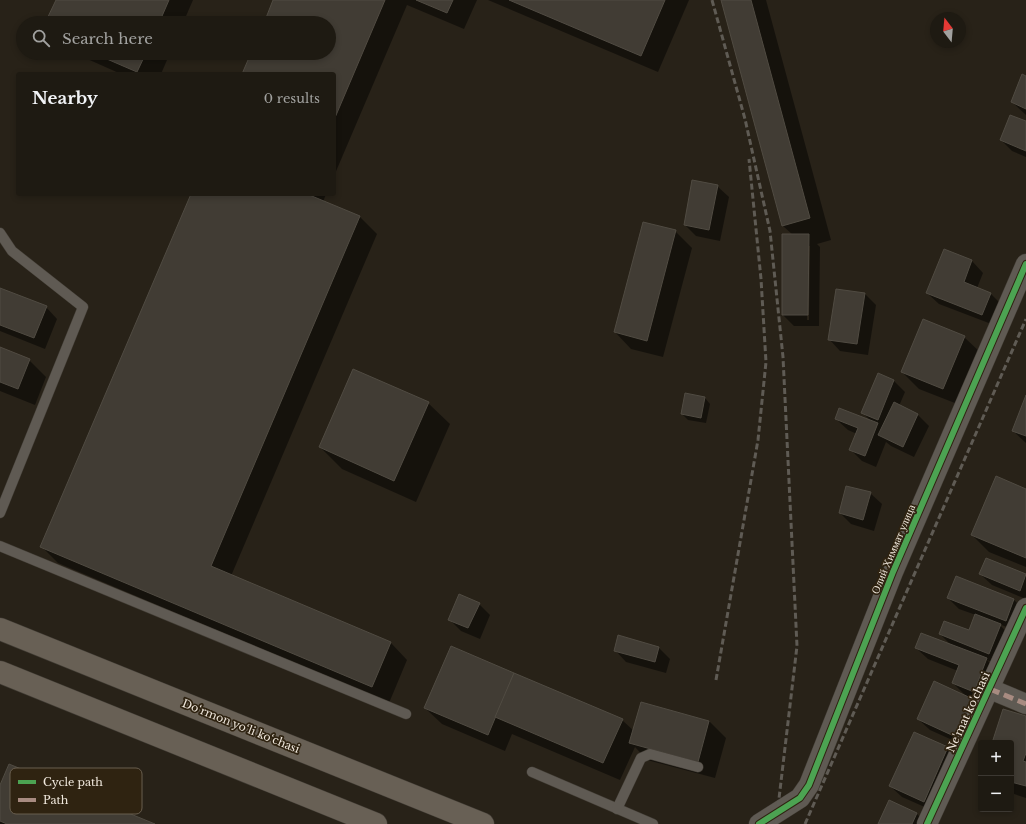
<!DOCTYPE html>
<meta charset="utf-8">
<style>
body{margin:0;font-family:"Libre Baskerville",serif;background:#26231b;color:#f1f3f6}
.controls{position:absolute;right:12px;bottom:12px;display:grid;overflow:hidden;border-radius:4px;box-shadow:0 2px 6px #0003}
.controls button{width:36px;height:36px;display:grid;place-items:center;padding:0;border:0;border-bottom:1px solid #3c3832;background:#1e1a12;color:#f1f3f6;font:20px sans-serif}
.compass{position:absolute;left:930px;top:12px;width:36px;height:36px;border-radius:50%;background:#1e1a12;box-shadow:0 2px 6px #0003;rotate:344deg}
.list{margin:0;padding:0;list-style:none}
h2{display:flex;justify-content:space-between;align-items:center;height:52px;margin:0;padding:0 16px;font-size:17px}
h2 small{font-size:13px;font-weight:400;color:#a1a19f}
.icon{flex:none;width:22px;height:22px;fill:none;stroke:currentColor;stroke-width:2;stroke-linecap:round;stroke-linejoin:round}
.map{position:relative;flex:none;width:1026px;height:824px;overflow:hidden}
.search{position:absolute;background:#1e1a12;box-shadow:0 2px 6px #0003;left:16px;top:16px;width:320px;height:44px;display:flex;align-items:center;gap:10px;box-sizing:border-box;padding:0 14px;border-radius:22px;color:#a1a19f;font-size:15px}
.panel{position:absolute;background:#1e1a12;box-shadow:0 2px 6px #0003;left:16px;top:72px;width:320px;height:124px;border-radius:4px}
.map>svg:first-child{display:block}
.shadow{fill:#0007;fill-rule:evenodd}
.building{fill:#413c34;stroke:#504b42}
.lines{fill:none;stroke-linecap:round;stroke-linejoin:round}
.service-casing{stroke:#413c34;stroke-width:11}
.minor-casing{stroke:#413c34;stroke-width:21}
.primary-casing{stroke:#413c34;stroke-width:23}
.service{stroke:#5f5a53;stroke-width:10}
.minor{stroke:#5f5a53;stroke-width:20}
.primary{stroke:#686055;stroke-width:22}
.rail{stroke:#5f5b54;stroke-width:3;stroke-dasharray:6 3;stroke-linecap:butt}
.quiet{stroke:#a88b81;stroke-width:5;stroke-dasharray:10 5;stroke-linecap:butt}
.cycleway-casing{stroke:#2f2311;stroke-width:8}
.cycleway{stroke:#4ca352;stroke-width:6}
.labels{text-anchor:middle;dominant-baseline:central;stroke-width:3.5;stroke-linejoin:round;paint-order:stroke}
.street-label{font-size:11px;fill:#f0e8dd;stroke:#2f2311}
.key{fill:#2f2311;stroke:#695e4e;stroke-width:1}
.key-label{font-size:11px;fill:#f0e8dd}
</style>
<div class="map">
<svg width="1026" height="824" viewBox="0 0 1026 824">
<rect width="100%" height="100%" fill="#282218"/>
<g class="shadow">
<polygon points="57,0 193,0 183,23 46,23"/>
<polygon points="274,0 477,0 464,29 407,5 334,176 334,74 243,74 252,53 329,53 329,23 265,23"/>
<polygon points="488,0 689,0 658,72"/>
<path d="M 722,0 L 766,0 L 831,240 L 817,244 L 820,247 L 819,326 L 794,326 L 783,315 L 793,235 L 783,226 ZM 808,246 L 810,246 L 809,320 L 807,320 Z"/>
<polygon points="74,53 170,53 161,74 121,74"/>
<polygon points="1026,77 1026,115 1012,102"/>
<polygon points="1026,122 1026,157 1012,151 1001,140"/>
<polygon points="717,186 729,197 720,241 696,236 685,225"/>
<polygon points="192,194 326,194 323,202 360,217 377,234 231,576 391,643 407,660 389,703 58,563 41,546"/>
<polygon points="675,231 692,248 663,357 631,349 615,332"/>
<polygon points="944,250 972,261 983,273 977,288 991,294 1002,305 994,325 939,304 927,293"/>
<polygon points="0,289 46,307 57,319 45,349 0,331"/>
<polygon points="865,294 876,305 868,355 840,351 829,339"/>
<polygon points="964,337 981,353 960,405 919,389 902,372"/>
<polygon points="0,348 29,360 46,377 35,405 0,391"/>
<polygon points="878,375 894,381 905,392 899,406 918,415 929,426 914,457 891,446 886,442 876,467 862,461 851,450 857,434 848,430 836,419 872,422 863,413"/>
<polygon points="705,398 710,404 706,423 688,420 682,414"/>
<polygon points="1026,398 1026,443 1013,431"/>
<polygon points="428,403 450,424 416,502 342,469 320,447"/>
<polygon points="1026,490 1026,567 989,552 972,535"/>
<polygon points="870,493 882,504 874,531 851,524 840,513"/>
<polygon points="987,559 1026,575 1026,599 992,585 980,574"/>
<polygon points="948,598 1014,600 1025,611 1017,631 999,624 1011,637 1000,665 987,660 998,671 986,702 969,696 984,711 968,747 930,730 918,719 967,697 953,683 958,671 928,659 916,648 952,646 940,634 969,632 976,615 959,609"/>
<polygon points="479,604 490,615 480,639 461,631 449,619"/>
<polygon points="658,647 670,659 666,673 626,662 615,650"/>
<polygon points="642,703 709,721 726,738 715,778 647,760 635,747 620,780 512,734 505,751 442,724 425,708 622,720 634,731"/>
<polygon points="1026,717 1026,798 1011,793 1011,743 993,743"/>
<polygon points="914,733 948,748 959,759 936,812 902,797 890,786"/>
<polygon points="0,788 152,824 0,824"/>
<polygon points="917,814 927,824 879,824"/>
</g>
<g class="building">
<polygon points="56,0 169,0 159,23 45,23"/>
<polygon points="273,0 385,0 334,120 334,74 242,74 251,53 329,53 329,23 264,23"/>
<polygon points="416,0 453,0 447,13"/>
<polygon points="509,0 665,0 641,56"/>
<polygon points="721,0 751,0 810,218 782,226"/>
<polygon points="93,53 146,53 137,72"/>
<polygon points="1022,74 1026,76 1026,109 1011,102"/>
<polygon points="1010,115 1026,121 1026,151 1000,140"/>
<polygon points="692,180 718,185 709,230 684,225"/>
<polygon points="191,194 307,194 360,216 211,566 391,642 372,687 40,547"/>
<polygon points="643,222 676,230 647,341 614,332"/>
<polygon points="782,234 809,234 808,315 782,315"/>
<polygon points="944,249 972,260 964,282 991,293 982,315 926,293"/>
<polygon points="0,288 47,306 34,338 0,325"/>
<polygon points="836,289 865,293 857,344 828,340"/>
<polygon points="923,319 965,336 943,389 901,372"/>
<polygon points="0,347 30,359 18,389 0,382"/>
<polygon points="353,369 429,402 394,481 319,447"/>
<polygon points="878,373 894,380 878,420 861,413"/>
<polygon points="685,393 705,397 701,418 681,414"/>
<polygon points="1026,395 1026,436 1012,431"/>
<polygon points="894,402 918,414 903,447 878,435"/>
<polygon points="839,408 878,423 865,456 849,450 858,428 835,419"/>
<polygon points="996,476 1026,489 1026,558 971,535"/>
<polygon points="846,486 871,492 863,520 839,513"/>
<polygon points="986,558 1026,574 1020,591 979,574"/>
<polygon points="956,576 1014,599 1006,621 947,598"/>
<polygon points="459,594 480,603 468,628 448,620"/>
<polygon points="975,614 1001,624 989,654 939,634 944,621 969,630"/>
<polygon points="921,633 987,658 974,692 952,683 959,665 915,648"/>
<polygon points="618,635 659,647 655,662 614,651"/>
<polygon points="451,646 514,673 488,735 424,708"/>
<polygon points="514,673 623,719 603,763 495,717"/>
<polygon points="934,681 973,699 956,737 917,719"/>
<polygon points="641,702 709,721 698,762 629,743"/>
<polygon points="1003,709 1026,716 1026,753 1023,761 1026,762 1026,786 1011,782 1011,743 992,743"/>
<polygon points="914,732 948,747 924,802 889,786"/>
<polygon points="9,764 155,824 7,824 0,821 0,785"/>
<polygon points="889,800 917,813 912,824 878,824"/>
</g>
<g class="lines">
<defs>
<g id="service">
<polyline points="0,233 12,251 83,307 0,513"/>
<polyline points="0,546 406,714"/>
<polyline points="532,772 653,824"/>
<polyline points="617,809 641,758 650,754 698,767"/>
</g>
<g id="minor">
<polyline points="990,689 1026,704"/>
<polyline points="759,824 800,798 809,785 893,572 1026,264"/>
<polyline points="927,824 1026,608"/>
</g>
<g id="primary">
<polyline points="0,629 483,824"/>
<polyline points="0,672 376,824"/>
</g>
</defs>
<use href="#service" class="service-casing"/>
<use href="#minor" class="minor-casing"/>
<use href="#primary" class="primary-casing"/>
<use href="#service" class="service"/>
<use href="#minor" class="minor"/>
<use href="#primary" class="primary"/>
<g class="rail">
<polyline points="712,0 745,119 770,231 783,357 797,646 776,824"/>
<polyline points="716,680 758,440 766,362 761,279 749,159"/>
<polyline points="805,824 1026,319"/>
</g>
<polyline class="quiet" points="990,689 1026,704"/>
<defs>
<g id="cycleway">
<polyline points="759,824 800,798 809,785 893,572 1026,264"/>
<polyline points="927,824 1026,608"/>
</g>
</defs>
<use href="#cycleway" class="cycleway-casing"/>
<use href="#cycleway" class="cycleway"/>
</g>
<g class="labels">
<g class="street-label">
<text transform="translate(893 549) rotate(-67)">Олий Химмат улица</text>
<text transform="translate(968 712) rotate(-65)">Ne'mat ko'chasi</text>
<text transform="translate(241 726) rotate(22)">Do‘rmon yo‘li ko‘chasi</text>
</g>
</g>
<rect x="10" y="768" width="132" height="46" rx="6" class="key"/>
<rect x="18" y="780" width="18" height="4" fill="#4ca352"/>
<rect x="18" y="798" width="18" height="4" fill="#a88b81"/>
<g class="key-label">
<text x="43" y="786">Cycle path</text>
<text x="43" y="804">Path</text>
</g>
</svg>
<div class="controls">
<button>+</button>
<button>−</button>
</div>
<svg class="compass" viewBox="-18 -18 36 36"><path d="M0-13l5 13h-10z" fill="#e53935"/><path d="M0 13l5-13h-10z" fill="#a1a19f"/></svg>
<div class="search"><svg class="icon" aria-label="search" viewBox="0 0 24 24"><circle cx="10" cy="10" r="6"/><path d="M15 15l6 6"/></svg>Search here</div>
<section class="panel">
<h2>Nearby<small>0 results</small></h2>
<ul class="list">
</ul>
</section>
</div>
